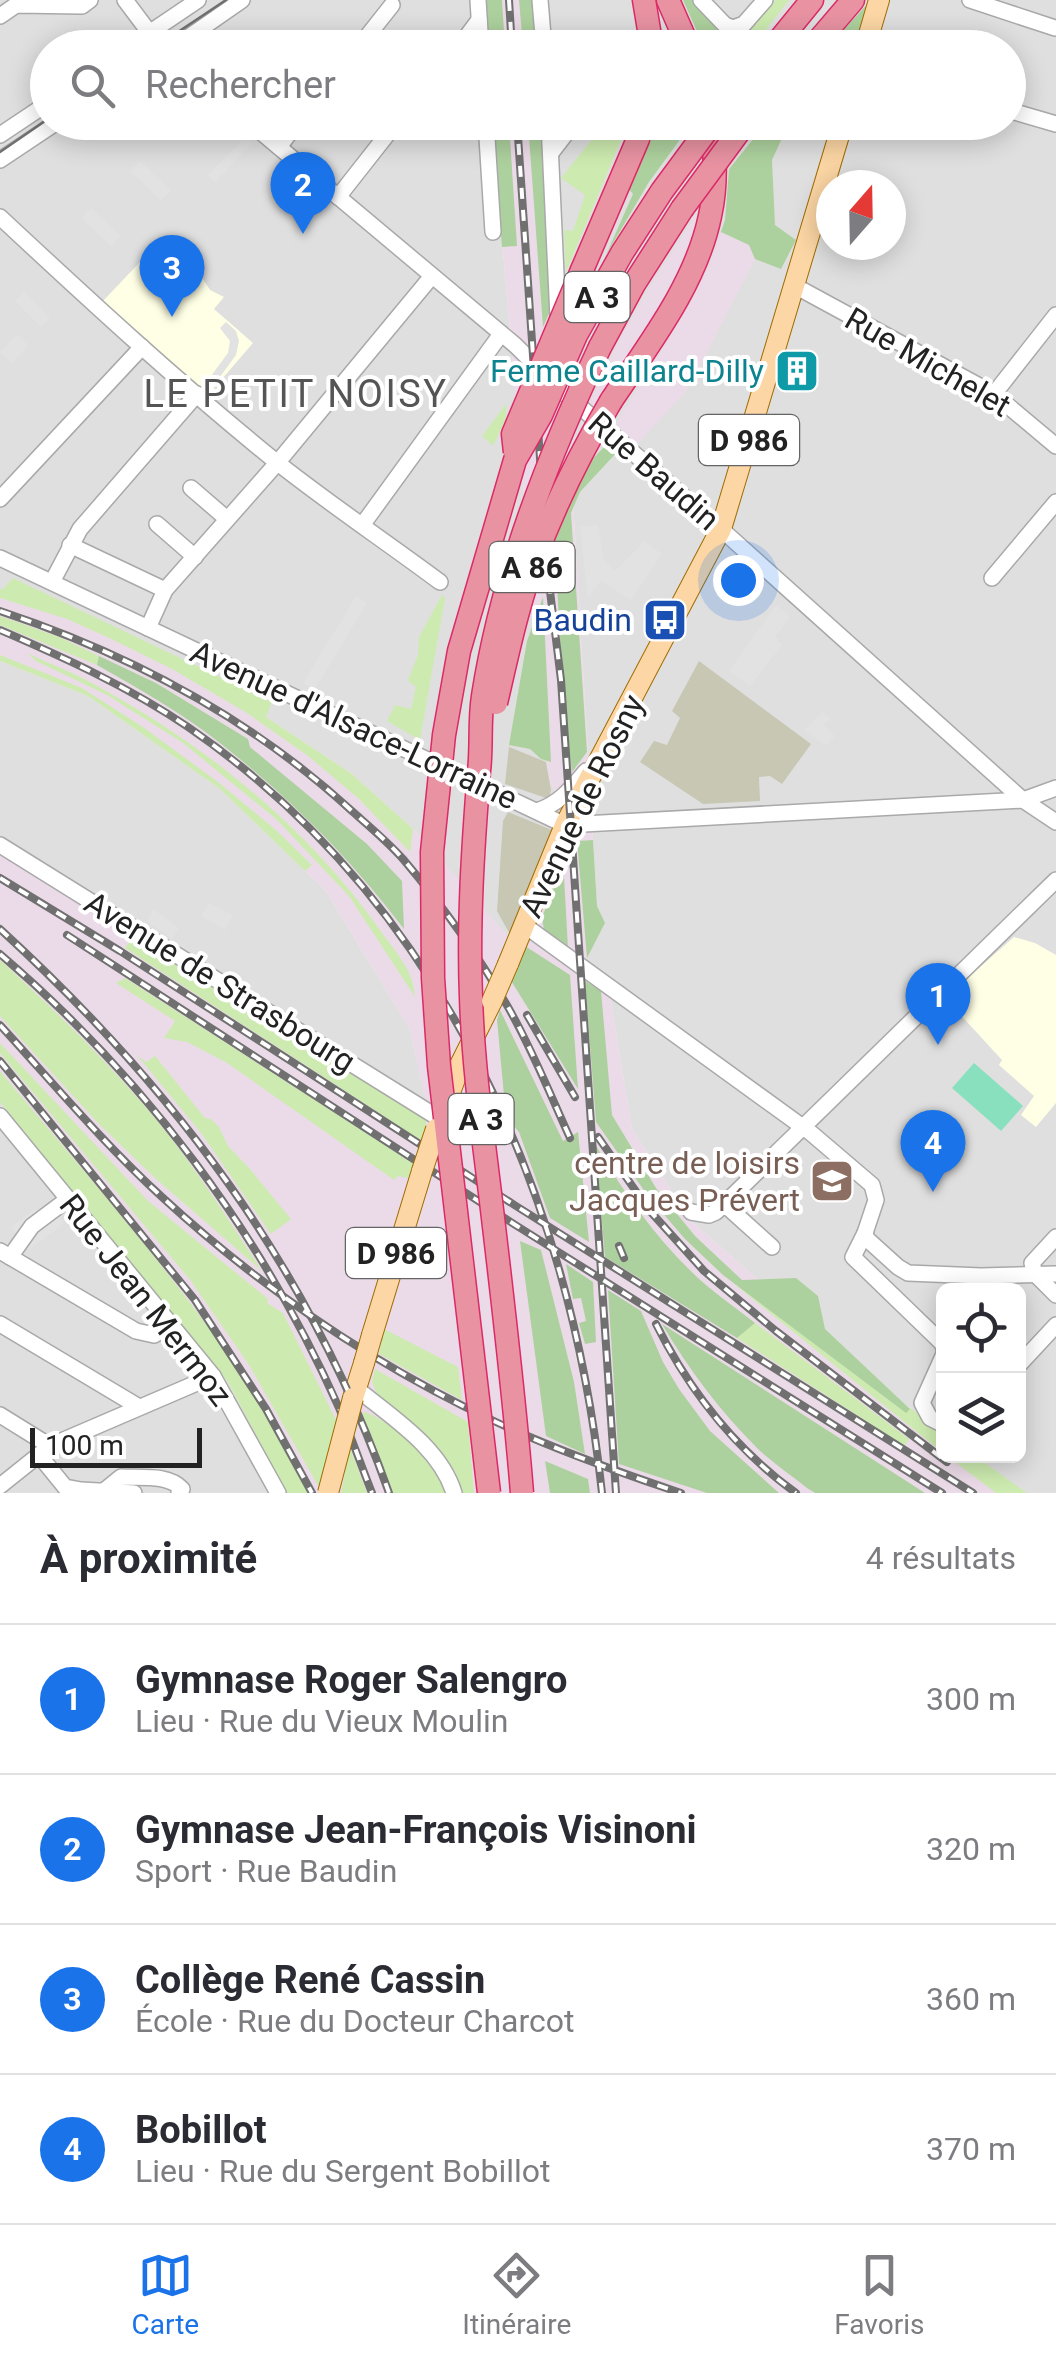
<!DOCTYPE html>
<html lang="fr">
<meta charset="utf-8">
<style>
body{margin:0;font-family:Roboto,sans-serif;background:#f7f7f7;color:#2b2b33}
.controls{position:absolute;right:30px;bottom:30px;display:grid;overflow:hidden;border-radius:15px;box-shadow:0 5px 25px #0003}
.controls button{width:90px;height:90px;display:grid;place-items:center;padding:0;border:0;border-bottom:2px solid #e1e1e2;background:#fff;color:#2b2b33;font:50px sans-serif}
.compass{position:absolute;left:816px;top:170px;width:90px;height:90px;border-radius:50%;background:#fff;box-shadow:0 5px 25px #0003;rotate:20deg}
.scale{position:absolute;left:30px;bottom:25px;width:172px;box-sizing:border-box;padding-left:10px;border:5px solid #222;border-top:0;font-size:28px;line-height:35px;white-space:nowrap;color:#222;-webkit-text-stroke:8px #fff;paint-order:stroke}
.you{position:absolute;left:738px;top:580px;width:35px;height:35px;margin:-25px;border:8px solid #fff;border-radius:50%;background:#1a73e8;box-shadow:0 0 0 15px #1a73e833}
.badge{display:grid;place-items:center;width:65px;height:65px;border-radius:50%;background:#1a73e8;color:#fff;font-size:32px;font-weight:700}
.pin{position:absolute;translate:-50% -82px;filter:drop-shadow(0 2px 5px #0008)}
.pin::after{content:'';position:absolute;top:52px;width:35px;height:30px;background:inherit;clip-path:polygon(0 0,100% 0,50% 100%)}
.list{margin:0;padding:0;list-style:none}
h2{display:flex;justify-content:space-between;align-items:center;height:130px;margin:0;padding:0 40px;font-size:42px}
h2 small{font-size:32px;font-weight:400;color:#7c7c81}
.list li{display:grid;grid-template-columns:65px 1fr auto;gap:30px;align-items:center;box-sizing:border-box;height:150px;padding:0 40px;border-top:2px solid #e1e1e2}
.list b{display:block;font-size:38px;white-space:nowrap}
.list p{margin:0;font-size:32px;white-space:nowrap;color:#7c7c81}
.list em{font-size:32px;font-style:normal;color:#7c7c81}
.icon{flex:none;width:55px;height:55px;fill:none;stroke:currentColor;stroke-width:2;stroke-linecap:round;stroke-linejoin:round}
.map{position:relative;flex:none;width:1056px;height:1493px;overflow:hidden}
.search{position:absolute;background:#fff;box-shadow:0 5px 25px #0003;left:30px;right:30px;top:30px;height:110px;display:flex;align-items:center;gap:25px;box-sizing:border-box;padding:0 35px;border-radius:55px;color:#7c7c81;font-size:38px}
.sheet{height:730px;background:#fff}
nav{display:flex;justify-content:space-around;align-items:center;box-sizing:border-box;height:140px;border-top:2px solid #e1e1e2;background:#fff;font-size:28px;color:#7c7c81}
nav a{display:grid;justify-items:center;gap:5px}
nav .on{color:#1a73e8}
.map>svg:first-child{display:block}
.residential{fill:#e0dfdf;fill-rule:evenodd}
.industrial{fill:#ebdbe8}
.education{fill:#ffffe5}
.construction{fill:#c7c7b4}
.grass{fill:#cdebb0}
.forest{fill:#add19e}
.pitch{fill:#88e0be}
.parking{fill:#e2e2e2}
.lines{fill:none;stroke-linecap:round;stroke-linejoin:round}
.minor-casing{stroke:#a9a9a9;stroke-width:18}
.major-casing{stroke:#a06b00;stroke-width:22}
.highway-casing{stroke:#dc2a67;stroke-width:25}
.minor{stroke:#fff;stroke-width:15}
.major{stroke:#fcd6a4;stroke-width:20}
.highway{stroke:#e892a2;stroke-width:22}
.tram{stroke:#707070;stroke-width:2.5}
.rail-casing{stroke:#707070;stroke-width:8}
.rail{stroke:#fff;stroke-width:4;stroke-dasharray:11;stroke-linecap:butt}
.major-bridge-casing{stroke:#a06b00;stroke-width:22;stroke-linecap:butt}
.highway-bridge-casing{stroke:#dc2a67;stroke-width:25;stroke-linecap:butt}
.major-bridge{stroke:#fcd6a4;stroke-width:20}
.highway-bridge{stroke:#e892a2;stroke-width:22}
.labels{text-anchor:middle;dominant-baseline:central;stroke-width:8;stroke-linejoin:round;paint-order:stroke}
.shield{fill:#fff;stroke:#646464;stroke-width:2.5}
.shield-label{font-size:30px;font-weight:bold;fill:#222}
.street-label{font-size:32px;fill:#222;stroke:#fff}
.culture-label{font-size:32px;fill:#0d838f;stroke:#fff;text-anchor:end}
.transit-label{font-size:32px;fill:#164399;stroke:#fff;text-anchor:end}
.education-label{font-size:32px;fill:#785e54;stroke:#fff;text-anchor:end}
.quarter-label{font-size:38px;letter-spacing:2.5px;fill:#555;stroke:#fff}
</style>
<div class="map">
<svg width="1056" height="1493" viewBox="0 0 1056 1493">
<rect width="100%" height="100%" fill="#f2efe9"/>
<g class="residential">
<polygon points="0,0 482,0 486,47 48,48 48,122 492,123 548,774 556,794 560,834 548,835 507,936 415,831 352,774 266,717 271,702 0,589"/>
<path d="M 532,0 L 1056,0 L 1056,1493 L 1019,1493 L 971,1456 L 1018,1456 L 1018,1290 L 944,1290 L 943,1434 L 861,1370 L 690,1220 L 632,1129 L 608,984 L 583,964 L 605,923 L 597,907 L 573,501 L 542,123 L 1008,122 L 1008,48 L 536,47 ZM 831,185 L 891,185 L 891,245 L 831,245 Z"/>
<polygon points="0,661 88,696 220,789 326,891 410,1029 430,1120 0,854"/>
<polygon points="0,1101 228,1382 287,1493 0,1493"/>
</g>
<g class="industrial">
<polygon points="482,0 532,0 536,47 486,47"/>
<polygon points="492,123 542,123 573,501 597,906 605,923 584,964 608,984 632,1129 690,1220 861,1370 943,1434 944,1456 971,1456 1019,1493 287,1493 228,1382 0,1101 0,854 429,1119 410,1029 326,891 220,789 88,696 0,661 0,589 3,589 13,578 272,702 266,717 352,774 415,831 507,935 548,835 560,833 556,794 548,774"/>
<polygon points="700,209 685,257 668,293 595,410 589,405 623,333 655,279"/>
<polygon points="721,232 749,245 755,259 688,389 637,444 616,424 693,299 712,258"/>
</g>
<g class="education">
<polygon points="160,241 184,264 198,271 210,290 224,297 214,309 253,343 209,394 102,302"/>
<polygon points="1014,937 1035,943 1056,955 1056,1103 1036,1127 1021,1115 1034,1096 999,1065 1002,1060 945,998"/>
</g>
<g class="construction">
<polygon points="699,661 811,744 782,784 770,776 759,777 760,801 703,804 640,762 654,741 667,745 680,718 672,711"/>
<polygon points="509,747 546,762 551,790 549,799 505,784"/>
<polygon points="508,812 552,830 536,878 512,938 497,911 503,821"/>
</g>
<g class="grass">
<polygon points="775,0 789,0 752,47 738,47 735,38 747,31"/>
<polygon points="606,122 628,123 566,272 564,230 573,231 585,195 561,178"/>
<polygon points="506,404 506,418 493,446 482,436"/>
<polygon points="13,578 272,702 266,717 352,774 413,829 410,852 359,799 308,756 247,713 172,669 107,637 67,619 0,598 0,589 3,589"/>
<polygon points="442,595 445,598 420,740 387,721 395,705 411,709 416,687 408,680 418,655 419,637"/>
<polygon points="0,616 59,637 99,656 97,665 0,625"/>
<path d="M 27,653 C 48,663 70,671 90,682 C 203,743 306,825 380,930 C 396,953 413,969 415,997 L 349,896 L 276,819 L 183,743 L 107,695 L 36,661 Z"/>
<polygon points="0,655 82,688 143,727 218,782 276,830 312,865 305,871 220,789 88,696 0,661"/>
<polygon points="133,936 425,1117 427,1130 422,1141 125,948"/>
<path d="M 0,960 C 49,1005 97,1051 141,1102 C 187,1154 224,1213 262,1271 L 155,1178 L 98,1123 L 0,1016 Z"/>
<polygon points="125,978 414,1164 408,1178 398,1176 394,1180 227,1063 187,1042 164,1038 175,1021 116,983"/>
<polygon points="0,1043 148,1201 268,1299 267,1303 283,1313 337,1422 320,1489 249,1365 191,1281 0,1053"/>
<polygon points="137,1055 146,1062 155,1056 205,1118 211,1119 219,1127 228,1146 250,1169 291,1219 271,1234 201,1133"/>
<path d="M 0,1071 C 73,1159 151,1247 218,1341 C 252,1389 281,1441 309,1493 L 287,1493 L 228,1382 L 0,1102 Z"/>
<polygon points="723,1275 905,1412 910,1408 943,1432 943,1453"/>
<polygon points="755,1323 909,1439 905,1446 737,1338"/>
<polygon points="384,1329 458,1367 462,1400 379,1354"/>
<polygon points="375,1369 468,1422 474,1493 462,1493 455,1471 423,1434 378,1397 372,1382"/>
<path d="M 366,1412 C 398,1427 434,1458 445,1493 L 393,1493 L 361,1414 Z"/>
<polygon points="350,1448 367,1493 341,1493"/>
<polygon points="947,1456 975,1456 1027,1493 996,1493"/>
</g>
<g class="forest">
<polygon points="484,0 502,0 505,47 488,47"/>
<polygon points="519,0 532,0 537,47 523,47"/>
<polygon points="683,0 696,0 735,38 738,47 704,47"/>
<polygon points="871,0 856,47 827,48"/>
<polygon points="767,122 789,123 772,160 775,225 796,240 781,269 755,259 749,245 721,232 725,220 729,169"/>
<polygon points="492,123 509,123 517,246 502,247"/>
<polygon points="528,123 542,123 556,298 543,327"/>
<polygon points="652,123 692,123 649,182 606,255 633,194 628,188"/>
<polygon points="608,443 618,451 580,492 571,513 587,752 572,772 564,714 554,528 577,475"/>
<polygon points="543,597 551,762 541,759 530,749 509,745 527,641"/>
<path d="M 99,656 L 156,683 L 248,739 L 250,747 L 367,844 L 402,881 L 404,929 C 352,860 289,797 220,743 C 182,713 139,689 97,665 Z"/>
<polygon points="593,840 597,906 605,923 587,958 577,841"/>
<polygon points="563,859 568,948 544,930 542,918"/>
<polygon points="525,946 570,975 578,1089 510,979"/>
<polygon points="585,981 601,991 612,1115 656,1188 695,1236 742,1280 796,1278 818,1296 825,1329 910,1409 906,1413 723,1275 685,1239 648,1196 596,1122"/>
<polygon points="500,1010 563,1141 578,1132 589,1242 550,1218 519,1132 506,1117 497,1020"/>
<path d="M 595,1144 C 625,1195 661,1246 706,1285 C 721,1298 739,1310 755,1323 L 737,1338 L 605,1257 Z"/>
<polygon points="520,1241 541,1250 574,1382 585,1454 546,1436"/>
<polygon points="566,1264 593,1282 596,1342 585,1344 579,1323 586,1321 581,1298 573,1299"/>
<polygon points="608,1290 641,1311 663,1362 679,1389 710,1431 779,1493 707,1493 619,1464"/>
<path d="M 662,1324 L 925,1493 L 815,1493 L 807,1488 C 791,1475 773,1463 758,1449 C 720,1411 689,1370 662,1324 Z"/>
<polygon points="545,1461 588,1479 590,1493 550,1493"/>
</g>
<polygon class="pitch" points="974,1063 1023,1106 1001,1131 952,1088"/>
<g class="parking">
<polygon points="245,137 251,144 215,183 208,175"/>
<polygon points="140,161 171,190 161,201 130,171"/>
<polygon points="91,208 121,236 111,246 81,218"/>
<polygon points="24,292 50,318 41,327 15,301"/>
<polygon points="226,322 236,331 239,341 236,355 214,385 208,380 228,353 230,341 220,328"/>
<polygon points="17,334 29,345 12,363 0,352"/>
<polygon points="598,525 604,560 615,571 644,541 662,554 631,600 601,581 588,597 580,527"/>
<polygon points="356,596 367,603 314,691 303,683"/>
<polygon points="776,605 790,616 775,637 782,645 750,686 729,671"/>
<polygon points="822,711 830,719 824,725 835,736 826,746 804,731"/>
<polygon points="209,903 233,915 225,930 201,916"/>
<polygon points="153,909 179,928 172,939 147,921"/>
<polygon points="50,1206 64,1223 29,1250 11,1227 35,1209 40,1213"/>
</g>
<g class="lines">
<defs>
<g id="minor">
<polyline points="125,0 161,48"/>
<polyline points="478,0 481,48"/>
<polyline points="540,0 544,48"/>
<polyline points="701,0 725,25 733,28 744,24 765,0"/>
<polyline points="970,0 1055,28"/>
<polyline points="0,16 16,5 82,6 90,0"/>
<polyline points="127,48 198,0"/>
<polyline points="173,48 242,0"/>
<polyline points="358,48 392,5"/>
<polyline points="458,48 479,20"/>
<polyline points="1008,110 1056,124"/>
<polyline points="249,122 515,345 562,391 721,529 1023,800 1056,822"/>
<polyline points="486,122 493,232"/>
<polyline points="549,122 558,318"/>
<polyline points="0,135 48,103"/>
<polyline points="279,147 298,122"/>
<polyline points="551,153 575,122"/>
<polyline points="0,160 57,122"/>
<polyline points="338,197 397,122"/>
<path d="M 0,217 C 89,300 179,383 274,460 C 328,503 385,541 440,582"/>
<polyline points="795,286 994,394 1056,446"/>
<polyline points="994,394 1056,315"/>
<polyline points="191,488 227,519"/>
<polyline points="0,499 142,347"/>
<polyline points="157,524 195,557"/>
<polyline points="363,524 501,334"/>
<polyline points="70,545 165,590"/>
<polyline points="0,558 565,825 1023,800 1056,788"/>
<polyline points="992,578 1056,502"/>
<polyline points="52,582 80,529 197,394"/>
<polyline points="148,628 165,590 278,462 432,276"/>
<path d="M 537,811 C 559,804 571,789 586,771"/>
<polyline points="0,845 440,1119"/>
<polyline points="524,925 811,1133 872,1185 876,1200 865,1233 853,1257 942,1343 944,1349"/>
<polyline points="0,1116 213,1376 278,1493"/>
<polyline points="723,1203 772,1247"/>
<polyline points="691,1212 709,1215 716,1212 1056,880"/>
<polyline points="865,1233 867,1239 898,1267 908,1273 981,1276 1056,1274"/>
<polyline points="1056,1237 1032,1263 1035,1274 1056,1295"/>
<polyline points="0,1251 136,1331 154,1335 172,1324"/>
<polyline points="10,1257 32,1226 68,1199"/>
<polyline points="0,1324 139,1407"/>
<polyline points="944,1354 922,1403 930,1418 944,1425"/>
<polyline points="1018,1366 1056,1325"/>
<path d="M 356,1388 C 391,1417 440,1447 454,1493"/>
<polyline points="0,1415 50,1446"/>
<polyline points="39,1455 65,1487 81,1490 134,1493"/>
<polyline points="0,1486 50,1446 213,1376"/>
<path d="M 105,1490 L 121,1477 C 142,1478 168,1474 182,1489 L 179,1493"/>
</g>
<g id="major">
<polyline points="865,48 879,0"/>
<polyline points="508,964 565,825 721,529 843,122"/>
<polyline points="444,1109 460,1065 492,1001"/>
<polyline points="372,1335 422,1171"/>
<polyline points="353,1398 364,1363"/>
</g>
<g id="highway">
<polyline points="644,0 652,48"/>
<polyline points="668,0 689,48"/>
<polyline points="773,48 812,0"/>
<polyline points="812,48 853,0"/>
<polyline points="582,270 638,139 642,122"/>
<polyline points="600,347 634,284 682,209"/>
<path d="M 611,401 C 649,344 696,284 710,216 C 717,185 715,154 712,122"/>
</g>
</defs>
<use href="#minor" class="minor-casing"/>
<use href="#major" class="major-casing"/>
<use href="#highway" class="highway-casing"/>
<use href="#minor" class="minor"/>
<use href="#major" class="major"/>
<use href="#highway" class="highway"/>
<g class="tram">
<polyline points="154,48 226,0"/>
<polyline points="0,152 48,119"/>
</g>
<defs>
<g id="rail">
<polyline points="509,0 512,48"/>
<polyline points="517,122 548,575 561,680 616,1493"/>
<path d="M 0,611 C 130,654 252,719 353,812 C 370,827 388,842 403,859 C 442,905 478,955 508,1007 C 532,1049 550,1094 570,1138"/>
<path d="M 0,630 C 65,658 129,687 188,727 C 442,901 570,1194 602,1493"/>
<polyline points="0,878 120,951 516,1206 973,1493"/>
<path d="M 0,929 C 176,1090 309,1267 389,1493"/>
<polyline points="67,935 517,1226 942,1493"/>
<path d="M 0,954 C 144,1077 262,1234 339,1408 C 351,1436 361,1465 372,1493"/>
<polyline points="527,1015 575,1097"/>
<path d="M 0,1025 C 53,1083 104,1144 162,1197 C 261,1288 374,1365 496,1422 C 556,1450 618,1472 681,1493"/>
<polyline points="0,1061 195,1300 266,1409 312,1493"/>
<polyline points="598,1137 649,1210 704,1271 776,1331 947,1462"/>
<polyline points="619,1246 624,1258"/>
<path d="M 656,1324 C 690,1392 734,1448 796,1493"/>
</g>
</defs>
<use href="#rail" class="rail-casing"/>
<use href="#rail" class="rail"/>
<defs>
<g id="major-bridge">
<polyline points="492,1001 508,964"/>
<polyline points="422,1171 436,1129"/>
<polyline points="364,1363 372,1335"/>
<polyline points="328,1493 353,1398"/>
</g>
<g id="highway-bridge">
<polyline points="682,209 746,122"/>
<polyline points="515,452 513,434 582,270"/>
<path d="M 496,703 C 507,656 517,607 534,561 C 554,506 581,452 611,401"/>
<polyline points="489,1493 439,1066 433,978 432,852 444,735 459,651 515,460 541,415 576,335 622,253 662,191 713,122"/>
<path d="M 522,1493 C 514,1393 502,1293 490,1193 C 482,1128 473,1063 471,997 C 468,922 473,846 479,771 C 482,746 479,721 483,696 C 502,574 548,457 600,347"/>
</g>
</defs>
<use href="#major-bridge" class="major-bridge-casing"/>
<use href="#highway-bridge" class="highway-bridge-casing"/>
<use href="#major-bridge" class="major-bridge"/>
<use href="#highway-bridge" class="highway-bridge"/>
</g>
<defs>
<symbol id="building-square" viewBox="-11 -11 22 22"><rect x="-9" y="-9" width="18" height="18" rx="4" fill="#0f9aa8" stroke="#fff"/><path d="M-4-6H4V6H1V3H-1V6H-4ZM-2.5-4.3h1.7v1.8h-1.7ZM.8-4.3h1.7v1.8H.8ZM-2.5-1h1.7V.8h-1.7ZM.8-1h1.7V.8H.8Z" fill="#fff"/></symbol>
<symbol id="bus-square" viewBox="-11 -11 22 22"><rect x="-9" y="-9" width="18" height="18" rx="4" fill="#1a4fb4" stroke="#fff"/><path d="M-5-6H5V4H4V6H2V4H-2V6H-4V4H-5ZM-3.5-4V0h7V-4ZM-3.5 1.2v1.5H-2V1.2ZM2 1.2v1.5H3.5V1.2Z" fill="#fff"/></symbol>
<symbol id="school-square" viewBox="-11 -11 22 22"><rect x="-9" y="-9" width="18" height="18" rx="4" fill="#8d6e63" stroke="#fff"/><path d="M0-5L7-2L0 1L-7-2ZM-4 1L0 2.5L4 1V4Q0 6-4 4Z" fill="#fff"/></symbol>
</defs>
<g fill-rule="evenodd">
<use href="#building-square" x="772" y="346" width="50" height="50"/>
<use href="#bus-square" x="640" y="595" width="50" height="50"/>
<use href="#school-square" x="807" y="1156" width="50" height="50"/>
</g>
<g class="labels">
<g class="shield">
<rect x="564.5" y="272" width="65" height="50" rx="8"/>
<rect x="699" y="415" width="100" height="50" rx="8"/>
<rect x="489.5" y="542" width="85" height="50" rx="8"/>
<rect x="448.5" y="1094" width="65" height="50" rx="8"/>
<rect x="346" y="1228" width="100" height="50" rx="8"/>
</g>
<g class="shield-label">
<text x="597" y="297">A 3</text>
<text x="749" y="440">D 986</text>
<text x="532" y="567">A 86</text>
<text x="481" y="1119">A 3</text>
<text x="396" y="1253">D 986</text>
</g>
<g class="street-label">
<text transform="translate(928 362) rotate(30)">Rue Michelet</text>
<text transform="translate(654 471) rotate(41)">Rue Baudin</text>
<text transform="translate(354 725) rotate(25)">Avenue d'Alsace-Lorraine</text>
<text transform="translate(582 806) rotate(-64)">Avenue de Rosny</text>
<text transform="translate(220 982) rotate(32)">Avenue de Strasbourg</text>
<text transform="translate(146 1300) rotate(52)">Rue Jean Mermoz</text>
</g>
<g class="culture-label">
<text x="764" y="371">Ferme Caillard-Dilly</text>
</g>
<g class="transit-label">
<text x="632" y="620">Baudin</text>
</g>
<g class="education-label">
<text x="800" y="1163">centre de loisirs<tspan x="800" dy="37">Jacques Prévert</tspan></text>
</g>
<g class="quarter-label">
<text x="296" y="394">LE PETIT NOISY</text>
</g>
</g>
</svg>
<div class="controls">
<button><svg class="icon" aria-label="locate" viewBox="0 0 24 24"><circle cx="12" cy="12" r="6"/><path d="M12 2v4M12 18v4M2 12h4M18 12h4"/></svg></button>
<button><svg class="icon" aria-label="layers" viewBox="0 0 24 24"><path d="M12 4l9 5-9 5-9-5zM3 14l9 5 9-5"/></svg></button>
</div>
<svg class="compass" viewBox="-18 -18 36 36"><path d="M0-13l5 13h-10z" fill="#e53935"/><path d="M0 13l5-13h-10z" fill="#7c7c81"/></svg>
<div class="scale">100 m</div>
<div class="you"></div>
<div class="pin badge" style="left:938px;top:1045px">1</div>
<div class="pin badge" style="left:303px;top:234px">2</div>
<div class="pin badge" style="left:172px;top:317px">3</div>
<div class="pin badge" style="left:933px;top:1192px">4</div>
<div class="search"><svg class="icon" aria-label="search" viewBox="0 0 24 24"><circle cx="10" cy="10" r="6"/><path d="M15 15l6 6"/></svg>Rechercher</div>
</div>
<section class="sheet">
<h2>À proximité<small>4 résultats</small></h2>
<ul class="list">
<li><span class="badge">1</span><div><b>Gymnase Roger Salengro</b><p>Lieu · Rue du Vieux Moulin</p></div><em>300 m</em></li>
<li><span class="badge">2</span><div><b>Gymnase Jean-François Visinoni</b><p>Sport · Rue Baudin</p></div><em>320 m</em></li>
<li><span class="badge">3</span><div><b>Collège René Cassin</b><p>École · Rue du Docteur Charcot</p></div><em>360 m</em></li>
<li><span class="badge">4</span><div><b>Bobillot</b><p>Lieu · Rue du Sergent Bobillot</p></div><em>370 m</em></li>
</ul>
</section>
<nav>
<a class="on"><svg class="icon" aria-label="map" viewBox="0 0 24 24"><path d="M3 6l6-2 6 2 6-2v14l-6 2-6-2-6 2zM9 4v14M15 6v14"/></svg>Carte</a>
<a><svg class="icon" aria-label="directions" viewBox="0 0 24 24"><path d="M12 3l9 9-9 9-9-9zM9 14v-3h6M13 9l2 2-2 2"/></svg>Itinéraire</a>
<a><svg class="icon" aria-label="saved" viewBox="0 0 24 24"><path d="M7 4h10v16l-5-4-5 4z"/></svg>Favoris</a>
</nav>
